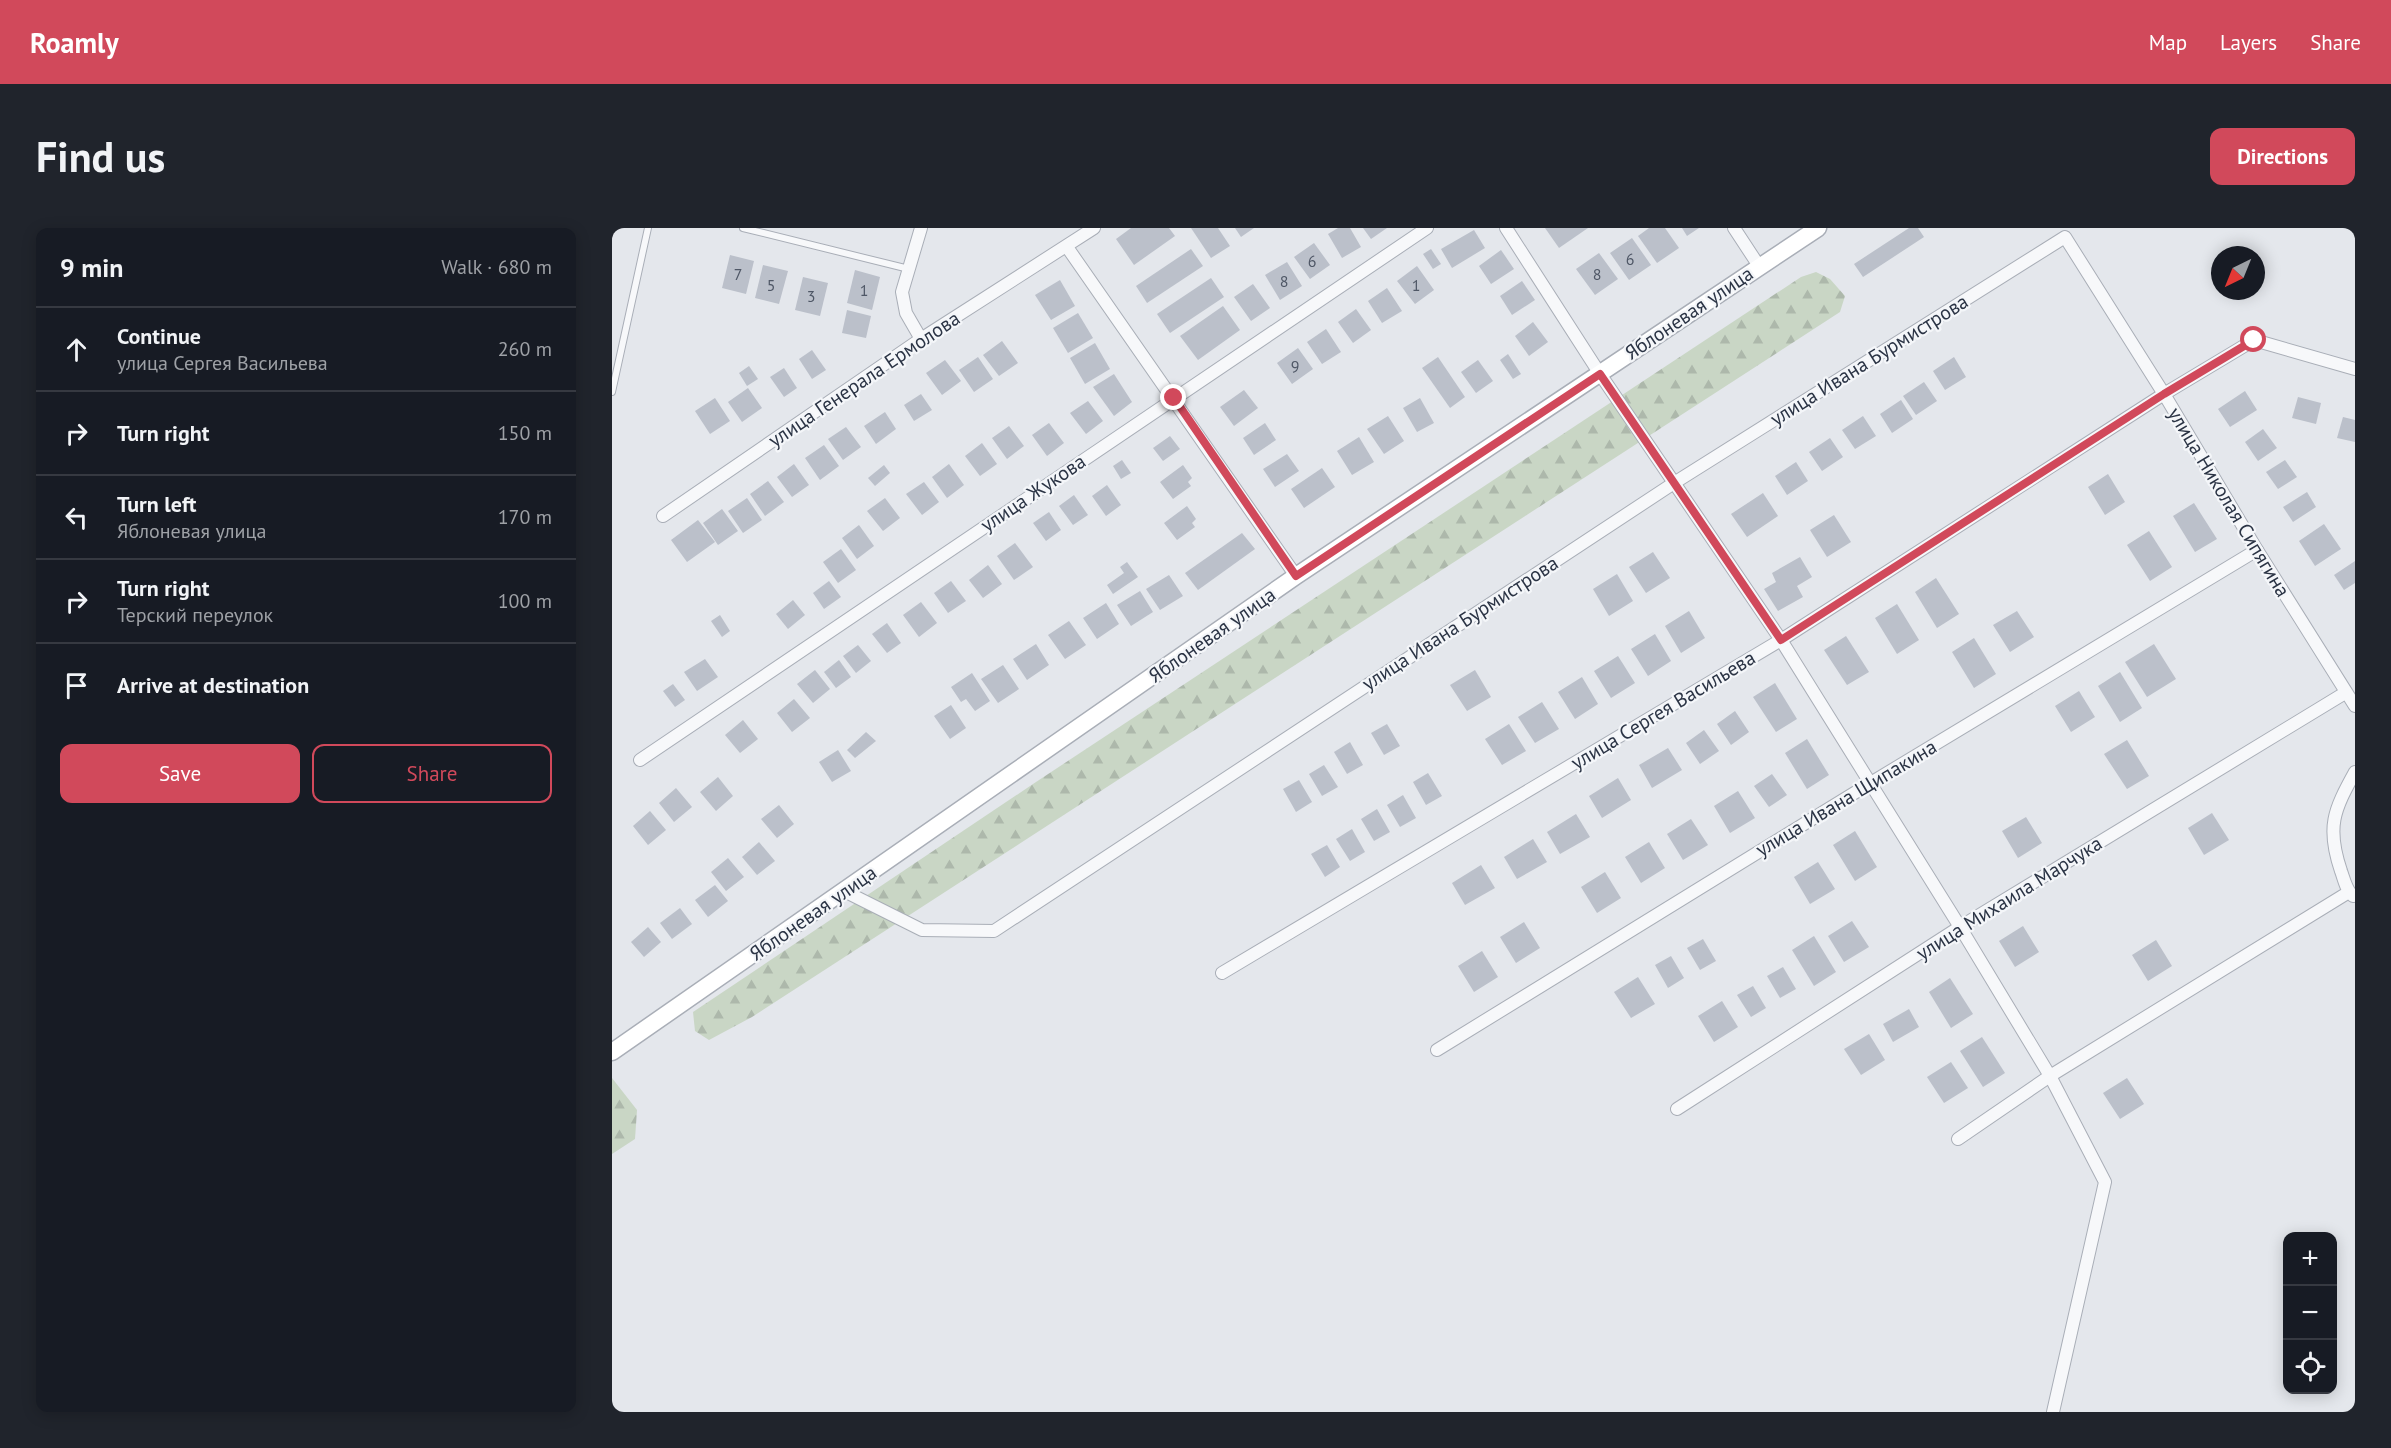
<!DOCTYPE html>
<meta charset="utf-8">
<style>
body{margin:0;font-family:"PT Sans",sans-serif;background:#20242c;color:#f1f3f6}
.controls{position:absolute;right:18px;bottom:18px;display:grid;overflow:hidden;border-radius:12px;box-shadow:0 3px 15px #0003}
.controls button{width:54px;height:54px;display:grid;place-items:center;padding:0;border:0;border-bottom:2px solid #363941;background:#171b24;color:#f1f3f6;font:30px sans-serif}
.compass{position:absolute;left:1599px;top:18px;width:54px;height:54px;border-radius:50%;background:#171b24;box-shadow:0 3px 15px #0003;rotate:223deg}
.stop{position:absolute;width:18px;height:18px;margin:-14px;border:4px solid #d1495b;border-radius:50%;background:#fff}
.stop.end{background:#d1495b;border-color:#fff;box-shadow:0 2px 6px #0008}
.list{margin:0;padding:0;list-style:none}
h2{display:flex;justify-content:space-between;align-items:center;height:78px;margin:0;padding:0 24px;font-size:26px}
h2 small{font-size:20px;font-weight:400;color:#9ea1a6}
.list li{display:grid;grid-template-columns:39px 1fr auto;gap:18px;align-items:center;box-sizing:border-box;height:84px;padding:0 24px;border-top:2px solid #363941}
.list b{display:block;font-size:22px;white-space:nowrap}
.list p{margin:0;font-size:20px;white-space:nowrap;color:#9ea1a6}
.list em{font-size:20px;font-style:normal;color:#9ea1a6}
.actions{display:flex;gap:12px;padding:18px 24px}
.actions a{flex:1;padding:14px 0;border:2px solid #d1495b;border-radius:12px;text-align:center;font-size:21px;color:#d1495b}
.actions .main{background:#d1495b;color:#fff}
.icon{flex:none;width:33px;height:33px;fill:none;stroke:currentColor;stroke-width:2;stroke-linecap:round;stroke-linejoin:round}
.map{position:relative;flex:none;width:1743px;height:1184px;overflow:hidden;border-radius:12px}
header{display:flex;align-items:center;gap:36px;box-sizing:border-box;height:84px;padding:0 30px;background:#d1495b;color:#fff}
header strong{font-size:28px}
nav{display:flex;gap:33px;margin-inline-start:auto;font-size:21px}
.intro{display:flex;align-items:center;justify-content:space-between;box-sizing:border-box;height:144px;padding:0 36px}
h1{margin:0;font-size:42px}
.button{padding:15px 27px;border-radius:12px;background:#d1495b;color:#fff;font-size:21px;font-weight:700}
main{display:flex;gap:36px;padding:0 36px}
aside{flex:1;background:#171b24;border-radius:12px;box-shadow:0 3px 15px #0003}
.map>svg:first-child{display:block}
.forest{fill:url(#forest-firs)}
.building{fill:#bbc0ca}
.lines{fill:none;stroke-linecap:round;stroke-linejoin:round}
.lane-casing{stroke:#a9aeb7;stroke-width:8}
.street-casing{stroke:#a9aeb7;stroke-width:14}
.secondary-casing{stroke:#a9aeb7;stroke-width:19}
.lane{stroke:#f7f8fa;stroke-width:6}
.street{stroke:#f7f8fa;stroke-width:12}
.secondary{stroke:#fff;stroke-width:16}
.route{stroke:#d1495b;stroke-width:8}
.labels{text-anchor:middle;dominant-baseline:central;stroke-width:4.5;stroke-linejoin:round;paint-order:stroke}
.number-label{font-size:16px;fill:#4f5766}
.street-label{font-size:20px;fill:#2b3445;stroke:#f4f6f9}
</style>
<header>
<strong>Roamly</strong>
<nav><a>Map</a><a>Layers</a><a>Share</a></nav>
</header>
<div class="intro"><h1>Find us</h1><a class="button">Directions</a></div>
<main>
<aside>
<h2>9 min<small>Walk · 680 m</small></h2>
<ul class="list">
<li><svg class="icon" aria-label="ahead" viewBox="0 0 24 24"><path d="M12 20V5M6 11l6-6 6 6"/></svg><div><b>Continue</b><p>улица Сергея Васильева</p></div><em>260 m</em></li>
<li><svg class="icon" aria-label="right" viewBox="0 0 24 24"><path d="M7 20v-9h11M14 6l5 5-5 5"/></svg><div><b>Turn right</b></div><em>150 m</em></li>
<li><svg class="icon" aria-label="left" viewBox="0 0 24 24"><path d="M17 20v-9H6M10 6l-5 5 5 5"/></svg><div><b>Turn left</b><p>Яблоневая улица</p></div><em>170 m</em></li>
<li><svg class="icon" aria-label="right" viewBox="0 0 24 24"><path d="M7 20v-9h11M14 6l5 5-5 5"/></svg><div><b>Turn right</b><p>Терский переулок</p></div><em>100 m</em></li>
<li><svg class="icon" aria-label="arrive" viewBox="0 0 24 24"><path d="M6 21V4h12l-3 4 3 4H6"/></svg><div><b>Arrive at destination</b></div></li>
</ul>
<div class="actions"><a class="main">Save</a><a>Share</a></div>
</aside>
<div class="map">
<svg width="1743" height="1184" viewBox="0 0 1743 1184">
<defs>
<pattern id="forest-firs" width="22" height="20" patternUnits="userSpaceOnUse" patternTransform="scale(1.5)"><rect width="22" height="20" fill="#c9d6c5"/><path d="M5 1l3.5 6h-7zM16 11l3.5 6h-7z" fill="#adb8ab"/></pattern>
</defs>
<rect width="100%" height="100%" fill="#e4e7ec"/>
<g class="forest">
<polygon points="1204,44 1218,51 1233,68 1228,84 140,789 97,812 83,803 81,784 421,556 1189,49"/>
<polygon points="0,850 25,882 23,911 0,926"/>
</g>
<g class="building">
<polygon points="519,0 557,0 563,8 522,37 504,11"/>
<polygon points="579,0 606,0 618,18 599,30"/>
<polygon points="623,0 642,0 629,9"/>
<polygon points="726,0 738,0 749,19 730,30 716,6"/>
<polygon points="751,0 775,0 759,11"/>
<polygon points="933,0 976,0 947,20"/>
<polygon points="1037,0 1053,0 1067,20 1045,35 1026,8"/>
<polygon points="1070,0 1087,0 1075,8"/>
<polygon points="1297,0 1306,0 1312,9 1251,49 1242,36"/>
<polygon points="862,2 873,20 840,40 829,21"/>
<polygon points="1020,10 1039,37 1017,52 998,25"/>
<polygon points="702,15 718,37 698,51 682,29"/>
<polygon points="579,21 591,38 535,75 524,58"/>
<polygon points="819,21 829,36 821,41 811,26"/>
<polygon points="889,22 902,41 879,56 867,38"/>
<polygon points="987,25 1006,51 983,67 964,41"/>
<polygon points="118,27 142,33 134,66 110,60"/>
<polygon points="675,34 690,58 668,72 653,47"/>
<polygon points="151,37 176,43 167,76 143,70"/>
<polygon points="805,38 822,62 803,76 785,53"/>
<polygon points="243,42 268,49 260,82 235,75"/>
<polygon points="191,49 216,55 208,88 183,82"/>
<polygon points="599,50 612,69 558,105 545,86"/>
<polygon points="448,52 463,78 439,92 423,67"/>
<polygon points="910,53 923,72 900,87 888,68"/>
<polygon points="641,56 658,80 639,93 622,69"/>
<polygon points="775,60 790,83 770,95 756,73"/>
<polygon points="611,78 628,102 586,132 568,108"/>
<polygon points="744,81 759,102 741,115 726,94"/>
<polygon points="235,82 259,88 254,110 230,105"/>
<polygon points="466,85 481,110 456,125 441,100"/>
<polygon points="921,94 936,114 917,128 903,108"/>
<polygon points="714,101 729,124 710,136 695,114"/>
<polygon points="390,113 406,135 387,148 371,127"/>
<polygon points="483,115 498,141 473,156 458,130"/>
<polygon points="686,120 701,141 680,156 665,135"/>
<polygon points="200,122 214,142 200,151 187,131"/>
<polygon points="896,126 909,146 901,151 888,132"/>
<polygon points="366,129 381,151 362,164 347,142"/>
<polygon points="826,129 853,169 838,180 810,140"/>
<polygon points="1342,129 1354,149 1333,162 1321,143"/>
<polygon points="333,132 349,153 330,167 314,145"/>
<polygon points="866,132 881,153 864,165 849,144"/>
<polygon points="137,138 146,151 135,158 127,145"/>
<polygon points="172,140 185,160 172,169 158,149"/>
<polygon points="502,146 520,174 502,188 481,159"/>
<polygon points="1312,154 1325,173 1304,187 1291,168"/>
<polygon points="136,160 150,180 130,194 116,174"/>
<polygon points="632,162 646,180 622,198 608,179"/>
<polygon points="1633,163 1645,182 1618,199 1606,181"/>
<polygon points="309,166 320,182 302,193 292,177"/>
<polygon points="1686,169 1709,175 1704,196 1680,190"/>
<polygon points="103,170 118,193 98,206 83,183"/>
<polygon points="808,170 822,195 805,204 791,180"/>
<polygon points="1289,172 1301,191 1280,205 1268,186"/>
<polygon points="476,173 491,193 474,206 458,185"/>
<polygon points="273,184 284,201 264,216 252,198"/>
<polygon points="776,188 792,213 772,226 755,201"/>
<polygon points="1251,188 1264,208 1243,221 1230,202"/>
<polygon points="1731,189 1743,192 1743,214 1725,210"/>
<polygon points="437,195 452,215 435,228 420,207"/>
<polygon points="653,195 664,212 642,227 631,210"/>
<polygon points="397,198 412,218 395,231 380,210"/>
<polygon points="234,199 249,219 231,232 216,211"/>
<polygon points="1651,201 1665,220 1646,233 1633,214"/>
<polygon points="558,208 568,221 551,233 541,220"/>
<polygon points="747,209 762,234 740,247 725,223"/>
<polygon points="1218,210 1231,229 1210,243 1197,224"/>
<polygon points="370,215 385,236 368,248 353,228"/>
<polygon points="212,217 227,238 208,252 193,230"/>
<polygon points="675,226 687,243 663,259 651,241"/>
<polygon points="510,232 519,245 509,251 501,238"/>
<polygon points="1673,232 1685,249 1666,261 1654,244"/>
<polygon points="1184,234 1196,253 1175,267 1163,248"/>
<polygon points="182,236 197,257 180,269 165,249"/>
<polygon points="337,236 352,257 335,270 320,249"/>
<polygon points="272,237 278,245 263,258 256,250"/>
<polygon points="571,237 580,250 576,254 579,258 561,271 548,254"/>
<polygon points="710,240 723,259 692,280 679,261"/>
<polygon points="1496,246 1513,274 1493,287 1476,259"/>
<polygon points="156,253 172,274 153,288 138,266"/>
<polygon points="312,254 327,274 310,287 294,266"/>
<polygon points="495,257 509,277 494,288 480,268"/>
<polygon points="1695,264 1704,279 1681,294 1671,279"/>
<polygon points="1151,265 1166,288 1135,309 1119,286"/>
<polygon points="462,267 476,287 461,297 447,278"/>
<polygon points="135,270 150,292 131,305 116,283"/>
<polygon points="273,270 288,290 271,303 255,283"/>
<polygon points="1582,275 1605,311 1583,324 1561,288"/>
<polygon points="575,278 584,291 580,295 583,299 565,312 552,295"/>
<polygon points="110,281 126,303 106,317 91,295"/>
<polygon points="437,284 449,302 434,313 421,295"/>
<polygon points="1222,287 1239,314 1215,329 1198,302"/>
<polygon points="86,292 103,314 75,334 59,312"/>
<polygon points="1712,296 1729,321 1703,338 1687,313"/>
<polygon points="247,297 262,318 245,331 230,310"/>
<polygon points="1537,303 1560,339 1538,353 1515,317"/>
<polygon points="630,305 643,321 586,362 573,345"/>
<polygon points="403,315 421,339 402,352 385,328"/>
<polygon points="229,321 244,342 226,355 211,334"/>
<polygon points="1041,324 1058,350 1034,365 1017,339"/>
<polygon points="1188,329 1200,349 1185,358 1191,369 1166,383 1152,361 1164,354 1160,345"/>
<polygon points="1743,333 1743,355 1732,362 1722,347"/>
<polygon points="515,334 526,349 501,366 495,357 512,345 508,339"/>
<polygon points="376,337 390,356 371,370 357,352"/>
<polygon points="1005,346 1021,373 997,388 981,361"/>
<polygon points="557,347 571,368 548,382 534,361"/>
<polygon points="1324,350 1347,386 1325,400 1303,364"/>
<polygon points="217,353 229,369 212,381 201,365"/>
<polygon points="339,353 354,373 336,385 322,365"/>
<polygon points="528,363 541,384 519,398 505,377"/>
<polygon points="181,372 193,387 176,401 164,386"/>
<polygon points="309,374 325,395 307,409 291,387"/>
<polygon points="494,375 507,396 485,411 471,390"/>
<polygon points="1285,376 1307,412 1285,426 1263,390"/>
<polygon points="1077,383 1093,410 1069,425 1053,398"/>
<polygon points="1405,383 1422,409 1398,424 1381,397"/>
<polygon points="108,387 118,403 110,409 99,393"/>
<polygon points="457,393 474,417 453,431 436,407"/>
<polygon points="275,395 289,415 275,425 260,406"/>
<polygon points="1043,406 1059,433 1036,448 1019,421"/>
<polygon points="1234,408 1257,444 1235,457 1212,422"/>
<polygon points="1362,410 1384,446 1362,460 1340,424"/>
<polygon points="424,416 437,437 415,452 401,431"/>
<polygon points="1542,416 1564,451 1535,469 1513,434"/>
<polygon points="246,417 259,433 244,445 231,428"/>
<polygon points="1006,428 1023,455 999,470 982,443"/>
<polygon points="93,431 106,449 85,463 72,444"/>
<polygon points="227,432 239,449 224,460 212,444"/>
<polygon points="391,437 407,461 386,475 369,451"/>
<polygon points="203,442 218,461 201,475 185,456"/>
<polygon points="863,442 879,469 855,483 838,457"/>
<polygon points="1508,444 1530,480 1508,494 1486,458"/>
<polygon points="360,445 378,473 363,483 354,471 349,474 339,459"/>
<polygon points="970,449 986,476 963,491 946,464"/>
<polygon points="1163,455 1185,491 1164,504 1141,469"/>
<polygon points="61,456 73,472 63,479 51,463"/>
<polygon points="1467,463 1483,489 1459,504 1443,478"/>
<polygon points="182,471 198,490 180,504 165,485"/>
<polygon points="930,474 947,501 923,515 906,489"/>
<polygon points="339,477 354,500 338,511 322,488"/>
<polygon points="1123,483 1137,504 1119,517 1105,496"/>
<polygon points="131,492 146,511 128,525 113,507"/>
<polygon points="775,496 788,518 772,527 759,505"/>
<polygon points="897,496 914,523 890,537 873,511"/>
<polygon points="1092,502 1107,523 1088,536 1074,515"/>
<polygon points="254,504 264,513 243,530 235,522"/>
<polygon points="1195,511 1217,547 1195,561 1173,525"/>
<polygon points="1515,512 1537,548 1515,561 1492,526"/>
<polygon points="738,514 751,537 735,546 722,524"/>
<polygon points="1056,520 1070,542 1040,560 1027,537"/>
<polygon points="226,522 239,543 220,554 207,534"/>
<polygon points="712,537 726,559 710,568 697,546"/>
<polygon points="816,545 830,568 814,577 801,554"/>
<polygon points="1160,546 1175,567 1157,579 1142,558"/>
<polygon points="106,549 121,568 104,583 88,564"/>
<polygon points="1006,550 1019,572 990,590 977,568"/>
<polygon points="687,552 700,574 684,584 671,561"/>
<polygon points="64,560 80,579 62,594 47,575"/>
<polygon points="1126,563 1143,590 1118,605 1102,578"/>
<polygon points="791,567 804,590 788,599 775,577"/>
<polygon points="167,577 182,596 165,610 149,591"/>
<polygon points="765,581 778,604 762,613 749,591"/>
<polygon points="38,583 54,602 36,617 21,598"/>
<polygon points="1600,585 1617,612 1592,627 1576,600"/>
<polygon points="964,586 978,609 948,626 935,604"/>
<polygon points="1414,589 1430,615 1406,630 1390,603"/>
<polygon points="1079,591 1096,617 1071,632 1055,606"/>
<polygon points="740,601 753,624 738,633 724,611"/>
<polygon points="1243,603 1265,639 1243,653 1221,617"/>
<polygon points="921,611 935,634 905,651 892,629"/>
<polygon points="147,614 163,633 145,647 130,629"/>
<polygon points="1037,614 1053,640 1029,655 1013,629"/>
<polygon points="715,617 728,639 713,649 699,626"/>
<polygon points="116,630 132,649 114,663 99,644"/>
<polygon points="1206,634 1223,661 1198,676 1182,649"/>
<polygon points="869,637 883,660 853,677 840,655"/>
<polygon points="993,644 1009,670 985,685 969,659"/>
<polygon points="103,657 116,673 96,689 83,672"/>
<polygon points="68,680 80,696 60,711 48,695"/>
<polygon points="1240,693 1257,719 1232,734 1216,708"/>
<polygon points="912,694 928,720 904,735 888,709"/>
<polygon points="1411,698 1427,724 1403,739 1387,713"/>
<polygon points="36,699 49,714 32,729 19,714"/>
<polygon points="1202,708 1224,744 1202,758 1180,722"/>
<polygon points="1091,711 1104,733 1088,742 1075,720"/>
<polygon points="1544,712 1560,738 1536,753 1520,727"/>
<polygon points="870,723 886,749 862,764 846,738"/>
<polygon points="1059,728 1072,750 1056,760 1043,737"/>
<polygon points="1171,739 1184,761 1168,770 1155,748"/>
<polygon points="1026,749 1043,776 1019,790 1002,764"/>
<polygon points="1338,750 1361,786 1339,800 1317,764"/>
<polygon points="1141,758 1154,780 1139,789 1125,767"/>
<polygon points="1110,773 1126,799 1102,814 1086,788"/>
<polygon points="1297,781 1307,799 1281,814 1271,796"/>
<polygon points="1257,806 1273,832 1249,847 1232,821"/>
<polygon points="1370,809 1393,845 1371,859 1348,823"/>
<polygon points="1339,834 1356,860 1332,875 1315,849"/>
<polygon points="1515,850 1532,876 1508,891 1491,865"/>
</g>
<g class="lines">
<defs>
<g id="lane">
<polyline points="131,0 297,41"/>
<polyline points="0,164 36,0"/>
</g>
<g id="street">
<polyline points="894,0 988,146 1169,412 1348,699 1438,848 1493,954 1441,1184"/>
<polyline points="1122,0 1147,38"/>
<polyline points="455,19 684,348"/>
<polyline points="309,111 294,85 290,64 309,0"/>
<polyline points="51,288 309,111 482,0"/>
<polyline points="28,532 815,0"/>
<polyline points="232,663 310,702 382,703 1062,255 1453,9 1552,166 1645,322 1743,478"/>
<path d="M 1741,668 C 1734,662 1732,651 1729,643 C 1714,599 1722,582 1743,544"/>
<polyline points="610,745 1169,412 1552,166 1642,112 1743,141"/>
<polyline points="825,822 1257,556 1645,322"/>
<polyline points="1065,881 1348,699 1733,465"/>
<polyline points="1346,911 1438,848 1737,664"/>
</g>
<polyline id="secondary" points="0,824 684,348 1206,0"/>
</defs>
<use href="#lane" class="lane-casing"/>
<use href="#street" class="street-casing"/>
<use href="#secondary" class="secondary-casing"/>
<use href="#lane" class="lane"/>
<use href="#street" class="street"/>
<use href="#secondary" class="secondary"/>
</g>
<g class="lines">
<polyline class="route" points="562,170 684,348 988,146 1169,412 1552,166 1642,112"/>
</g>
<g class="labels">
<g class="number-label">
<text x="1018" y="31">6</text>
<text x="700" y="33">6</text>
<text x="126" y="46">7</text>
<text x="985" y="46">8</text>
<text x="672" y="53">8</text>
<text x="159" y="57">5</text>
<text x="804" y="57">1</text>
<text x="252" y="62">1</text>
<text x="199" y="68">3</text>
<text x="683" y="138">9</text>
</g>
<g class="street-label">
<text transform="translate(1077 85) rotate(-34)">Яблоневая улица</text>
<text transform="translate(1257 132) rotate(-32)">улица Ивана Бурмистрова</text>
<text transform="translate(252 151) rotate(-34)">улица Генерала Ермолова</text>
<text transform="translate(421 265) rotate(-34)">улица Жукова</text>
<text transform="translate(1617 274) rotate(59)">улица Николая Сипягина</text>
<text transform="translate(848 395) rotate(-33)">улица Ивана Бурмистрова</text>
<text transform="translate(600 407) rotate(-35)">Яблоневая улица</text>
<text transform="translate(1051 482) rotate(-31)">улица Сергея Васильева</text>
<text transform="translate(1234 570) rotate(-31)">улица Ивана Щипакина</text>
<text transform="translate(1397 670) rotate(-32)">улица Михаила Марчука</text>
<text transform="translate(201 685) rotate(-35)">Яблоневая улица</text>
</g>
</g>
</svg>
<div class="controls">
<button>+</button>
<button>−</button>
<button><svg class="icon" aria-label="locate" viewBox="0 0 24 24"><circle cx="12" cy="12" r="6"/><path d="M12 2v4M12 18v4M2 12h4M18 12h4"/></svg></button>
</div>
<svg class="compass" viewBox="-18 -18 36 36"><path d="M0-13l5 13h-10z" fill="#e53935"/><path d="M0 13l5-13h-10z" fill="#9ea1a6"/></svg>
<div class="stop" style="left:1642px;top:112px"></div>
<div class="stop end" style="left:562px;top:170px"></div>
</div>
</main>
